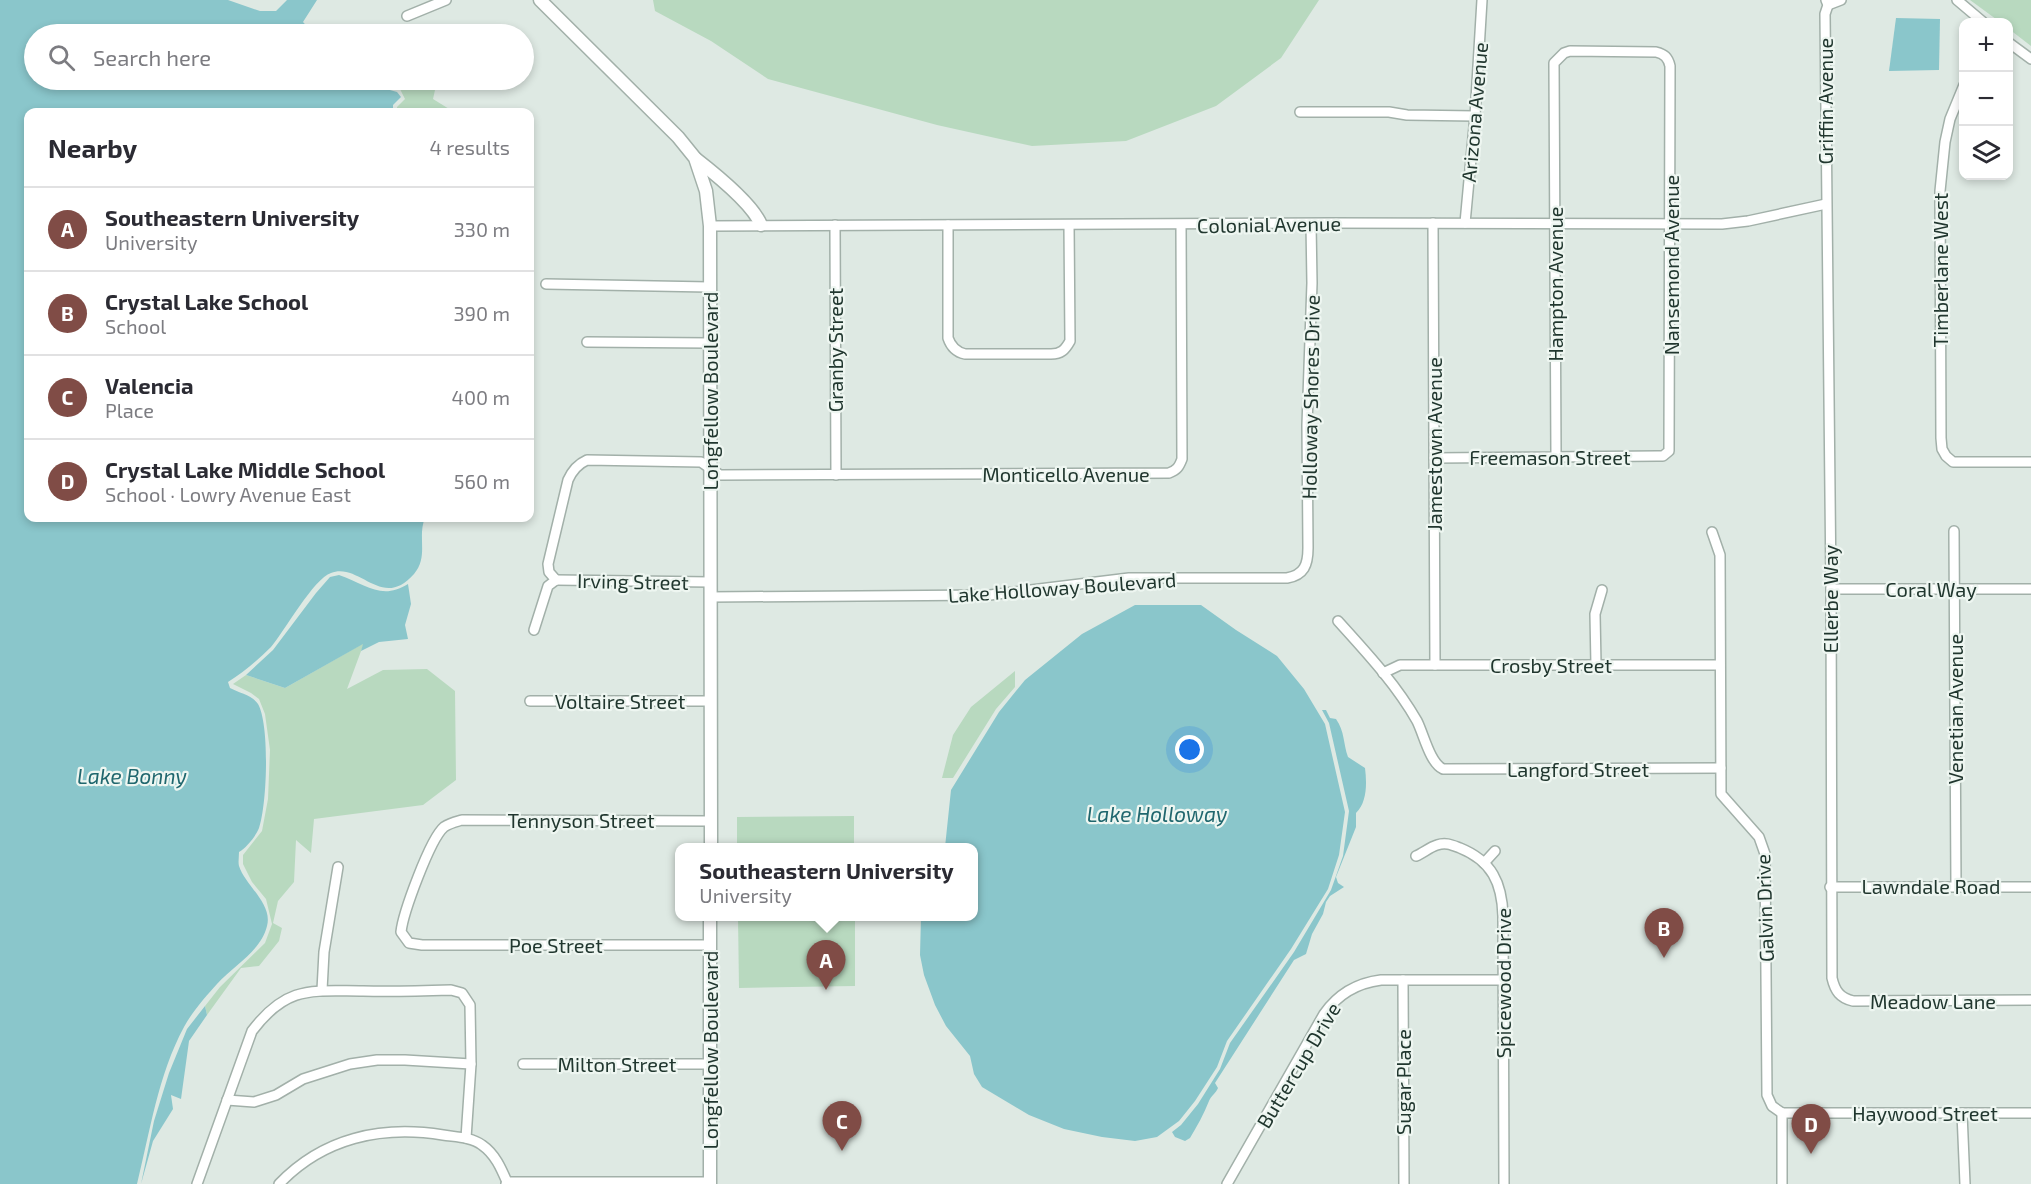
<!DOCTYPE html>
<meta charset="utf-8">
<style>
body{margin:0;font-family:"Exo 2",sans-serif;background:#f2f2f3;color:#2b2b33}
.controls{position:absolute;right:18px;top:18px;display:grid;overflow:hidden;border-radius:12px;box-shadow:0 3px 9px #0003}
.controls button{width:54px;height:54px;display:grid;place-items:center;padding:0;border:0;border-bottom:2px solid #e1e1e2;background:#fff;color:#2b2b33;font:30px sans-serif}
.you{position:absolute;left:1190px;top:750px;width:21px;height:21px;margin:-15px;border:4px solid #fff;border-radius:50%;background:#1a73e8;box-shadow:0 0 0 9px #1a73e833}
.badge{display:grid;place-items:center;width:39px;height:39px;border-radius:50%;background:#804c46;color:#fff;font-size:20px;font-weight:700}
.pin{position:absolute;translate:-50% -50px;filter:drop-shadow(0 2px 3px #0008)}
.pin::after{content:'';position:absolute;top:32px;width:21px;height:18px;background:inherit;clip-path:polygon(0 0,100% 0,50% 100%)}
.popup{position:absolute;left:675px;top:843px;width:303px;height:78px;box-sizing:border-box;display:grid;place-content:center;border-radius:12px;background:#fff;filter:drop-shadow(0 2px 4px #0005);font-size:20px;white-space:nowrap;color:#7c7c81}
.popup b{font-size:22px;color:#2b2b33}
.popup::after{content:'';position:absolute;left:50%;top:100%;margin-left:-12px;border:12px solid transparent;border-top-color:#fff}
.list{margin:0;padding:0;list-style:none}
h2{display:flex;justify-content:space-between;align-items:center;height:78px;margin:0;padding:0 24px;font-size:26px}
h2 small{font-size:20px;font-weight:400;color:#7c7c81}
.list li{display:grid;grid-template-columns:39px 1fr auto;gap:18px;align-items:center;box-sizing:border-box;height:84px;padding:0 24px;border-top:2px solid #e1e1e2}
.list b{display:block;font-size:22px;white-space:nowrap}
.list p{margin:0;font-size:20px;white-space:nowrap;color:#7c7c81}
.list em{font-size:20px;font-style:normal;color:#7c7c81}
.icon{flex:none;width:33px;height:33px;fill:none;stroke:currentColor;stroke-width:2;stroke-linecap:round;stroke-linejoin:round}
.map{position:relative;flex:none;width:2031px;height:1184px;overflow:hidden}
.search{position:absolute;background:#fff;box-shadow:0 3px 9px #0003;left:24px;top:24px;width:510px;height:66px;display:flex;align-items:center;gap:15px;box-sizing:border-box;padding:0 21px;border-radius:33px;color:#7c7c81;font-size:22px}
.panel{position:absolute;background:#fff;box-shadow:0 3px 9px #0003;left:24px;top:108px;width:510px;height:414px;border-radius:12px}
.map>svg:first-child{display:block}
.green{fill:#b8d9bf}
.water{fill:#8ac6cb}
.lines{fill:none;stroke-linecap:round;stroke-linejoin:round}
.minor-casing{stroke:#a2b0a9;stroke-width:12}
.tertiary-casing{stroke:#a2b0a9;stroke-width:15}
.minor{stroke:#fff;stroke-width:9}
.tertiary{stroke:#fff;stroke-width:12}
.labels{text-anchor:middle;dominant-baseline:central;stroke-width:4.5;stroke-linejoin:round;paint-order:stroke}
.street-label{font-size:20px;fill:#21372f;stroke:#eef6f1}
.water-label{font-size:21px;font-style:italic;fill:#20676e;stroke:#eef6f1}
</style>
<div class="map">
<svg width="2031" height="1184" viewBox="0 0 2031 1184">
<rect width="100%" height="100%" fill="#dee9e3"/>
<g class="green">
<polygon points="653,0 1319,0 1281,58 1216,106 1126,141 1032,146 937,125 768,79 711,41 655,11"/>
<polygon points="1970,0 2031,0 2031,46 2009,29 2008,22 2000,22"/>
<polygon points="369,80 426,81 433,84 435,90 433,99 454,112 397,112 397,107 405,99 400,89"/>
<polygon points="364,643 347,689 383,670 427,669 455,691 456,780 423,805 314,819 311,853 296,840 294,882 278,901 273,923 282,928 279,941 259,966 241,968 207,1015 205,1006 220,987 265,943 272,924 266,899 252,882 243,864 243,855 262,831 268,799 270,750 265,714 259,699 251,693 233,684 246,675 285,688"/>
<polygon points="1015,671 1015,687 996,709 953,778 942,778 953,735 971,707"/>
<polygon points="854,816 854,847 737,847 737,817"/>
<polygon points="738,917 855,917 855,986 739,988"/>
</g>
<g class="water">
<path d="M 0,0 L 228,0 L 260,11 L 276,11 L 287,0 L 317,0 L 303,22 L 314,34 L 34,34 L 34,80 L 361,80 L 365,83 L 397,92 L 401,97 L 393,105 L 393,112 L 28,112 L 28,518 L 425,518 C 417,536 429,557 414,574 C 382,611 360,562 331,573 C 314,578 284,632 271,647 C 258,660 243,673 228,682 L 230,688 C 239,693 252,695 258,704 C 270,725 267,805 259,828 C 256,836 246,848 239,852 C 239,857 238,862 239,866 C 245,885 273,904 267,926 C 261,951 234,965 217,984 C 206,996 192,1012 184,1027 C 158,1075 150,1132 137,1184 L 0,1184 Z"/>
<polygon points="1896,18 1940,19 1939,70 1889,71"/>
<path d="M 339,575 C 366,584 381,601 408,584 L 411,604 L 405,625 L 408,639 L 379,642 L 361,651 L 363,644 L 285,688 L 246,675 L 273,650 L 316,593 L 330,577 Z"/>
<polygon points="1135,605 1201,605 1236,630 1277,656 1304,689 1325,724 1345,812 1339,855 1328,889 1291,949 1227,1041 1217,1067 1195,1101 1179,1121 1157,1137 1135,1141 1102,1137 1064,1129 1029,1115 982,1087 974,1074 970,1056 946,1026 935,1005 924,975 920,955 921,917 973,916 973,848 945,847 951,790 999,712 1025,680 1082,634"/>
<path d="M 1322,710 L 1326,710 L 1330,718 L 1336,719 C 1345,732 1343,743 1348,757 L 1365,768 C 1367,784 1367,802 1356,813 L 1356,827 L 1336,877 L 1338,883 L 1344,887 L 1330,896 L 1326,902 L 1323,914 L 1312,934 L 1306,954 L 1294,960 L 1215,1083 L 1218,1088 C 1216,1093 1211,1096 1209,1101 C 1204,1114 1197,1126 1190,1138 L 1185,1141 L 1175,1137 L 1172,1132 L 1181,1125 L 1198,1104 L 1220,1069 L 1230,1043 L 1294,952 L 1331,890 L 1343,856 L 1349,811 L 1329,723 Z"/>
<polygon points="205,1006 207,1015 189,1041 181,1099 171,1095 173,1109 153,1141 141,1184 154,1121 169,1073 187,1029"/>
</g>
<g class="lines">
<defs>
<g id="minor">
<path d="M 1826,0 L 1828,5 L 1825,14 L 1831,589 L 1832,978 C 1835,991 1840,998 1853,1001 L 2031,1000"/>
<polyline points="1957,0 1983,22"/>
<polyline points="1828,5 1841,0"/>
<polyline points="407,16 446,0"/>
<polyline points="2008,42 2031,59"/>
<polyline points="1964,85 1950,119 1945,142 1940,191 1941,438 1942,449 1946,456 1953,462 2031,462"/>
<polyline points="1300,112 1389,112 1407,115 1475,116"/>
<polyline points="1433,223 1435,665"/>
<polyline points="1465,223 1475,116 1482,0"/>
<polyline points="835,225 836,475"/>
<path d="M 948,225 L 948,338 C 951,347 956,352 965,354 L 1051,354 C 1061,354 1065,350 1070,341 L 1069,225"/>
<polyline points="710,226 1332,223 1722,224 1748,221 1826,204"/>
<polyline points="546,284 709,287"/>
<polyline points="587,342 709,343"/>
<path d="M 1434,458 L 1657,456 L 1663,456 L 1669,451 L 1670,66 C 1668,57 1664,54 1656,52 L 1570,51 L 1564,53 L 1554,63 L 1556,456"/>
<polyline points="1954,531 1956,887"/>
<polyline points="1712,532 1720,555 1721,794 1759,837 1765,854 1767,1095 1772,1106 1782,1113"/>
<path d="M 556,580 L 549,572 L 548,564 L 568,480 C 572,471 578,464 587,460 L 701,462 L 720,475 L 1169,473 C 1177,470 1179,467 1182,459 L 1181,225"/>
<polyline points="556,580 710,582"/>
<polyline points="1831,589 2031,589"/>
<path d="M 710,597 L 990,595 L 1129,578 L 1287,578 C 1304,575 1308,565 1308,548 L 1307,425 L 1312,283 L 1311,224"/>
<path d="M 1338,621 C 1366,652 1396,684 1417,721 C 1424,735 1430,763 1443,769 L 1721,768"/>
<polyline points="534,630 548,586 556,580"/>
<polyline points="1596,665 1595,614 1602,590"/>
<polyline points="1383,673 1400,665 1720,665"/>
<polyline points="530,701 710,701"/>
<path d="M 710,821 L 462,820 C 455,822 450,823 444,827 C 430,839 403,913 401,932 L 409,943 L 422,945 L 711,945"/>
<path d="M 1416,856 C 1423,853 1430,847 1437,845 C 1446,842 1452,845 1460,848 C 1492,861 1502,883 1503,916 L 1504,1184"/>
<polyline points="1484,863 1495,851"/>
<polyline points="1830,887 2031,887"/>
<polyline points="1403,980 1404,1184"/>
<polyline points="322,990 324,952 338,867"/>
<polyline points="523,1064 711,1064"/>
<polyline points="227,1100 254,1102 276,1095 303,1079 350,1064 377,1060 405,1060 471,1064"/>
<polyline points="1782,1113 2031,1113"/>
<polyline points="1962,1113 1965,1184"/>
<path d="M 197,1184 L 252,1031 C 287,985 311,991 363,991 C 392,992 422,991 451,990 L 462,993 L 470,1005 L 471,1064 L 466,1138"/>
<path d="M 279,1184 C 323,1138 381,1125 443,1135 C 455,1137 471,1137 482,1145 C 495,1154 501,1168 507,1182"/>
<polyline points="506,1184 507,1182 710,1182"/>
<path d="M 1227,1184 L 1324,1014 C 1338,994 1357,983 1381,980 L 1503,980"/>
<polyline points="1782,1184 1782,1113"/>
</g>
<g id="tertiary">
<polyline points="540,0 678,137 695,158 706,191 710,226 711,848"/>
<path d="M 696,159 C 714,173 753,204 761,225"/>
<polyline points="710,916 710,1184"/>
</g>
</defs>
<use href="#minor" class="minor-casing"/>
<use href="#tertiary" class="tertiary-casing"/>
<use href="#minor" class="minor"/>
<use href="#tertiary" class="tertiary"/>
</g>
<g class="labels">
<g class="street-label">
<text transform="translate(1825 101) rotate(-90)">Griffin Avenue</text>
<text transform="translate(1474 112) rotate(-85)">Arizona Avenue</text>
<text transform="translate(1269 224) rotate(-1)">Colonial Avenue</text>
<text transform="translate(1671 265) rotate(-90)">Nansemond Avenue</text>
<text transform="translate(1940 270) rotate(-90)">Timberlane West</text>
<text transform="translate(1555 284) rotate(-90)">Hampton Avenue</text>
<text transform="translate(835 350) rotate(-90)">Granby Street</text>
<text transform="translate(710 391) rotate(-90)">Longfellow Boulevard</text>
<text transform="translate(1310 397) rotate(-89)">Holloway Shores Drive</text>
<text transform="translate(1434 444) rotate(-90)">Jamestown Avenue</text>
<text x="1550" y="457">Freemason Street</text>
<text x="1066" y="474">Monticello Avenue</text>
<text transform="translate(633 581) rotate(1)">Irving Street</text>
<text transform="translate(1062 587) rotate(-4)">Lake Holloway Boulevard</text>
<text x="1931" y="589">Coral Way</text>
<text transform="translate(1830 599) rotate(-90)">Ellerbe Way</text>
<text x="1551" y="665">Crosby Street</text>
<text x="620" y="701">Voltaire Street</text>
<text transform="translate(1955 709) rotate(-90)">Venetian Avenue</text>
<text x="1578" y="769">Langford Street</text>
<text x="581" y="820">Tennyson Street</text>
<text x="1931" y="886">Lawndale Road</text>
<text transform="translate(1764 908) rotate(-92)">Galvin Drive</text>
<text x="556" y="945">Poe Street</text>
<text transform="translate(1503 983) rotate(-90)">Spicewood Drive</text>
<text x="1933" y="1001">Meadow Lane</text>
<text transform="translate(710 1050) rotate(-90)">Longfellow Boulevard</text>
<text x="617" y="1064">Milton Street</text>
<text transform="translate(1298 1065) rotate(-59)">Buttercup Drive</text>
<text transform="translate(1403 1082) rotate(-90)">Sugar Place</text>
<text x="1925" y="1113">Haywood Street</text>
</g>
<g class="water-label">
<text x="132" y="775">Lake Bonny</text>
<text x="1157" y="813">Lake Holloway</text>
</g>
</g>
</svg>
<div class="controls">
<button>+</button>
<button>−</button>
<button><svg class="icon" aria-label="layers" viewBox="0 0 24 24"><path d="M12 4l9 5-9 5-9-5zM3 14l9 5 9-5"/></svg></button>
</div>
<div class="you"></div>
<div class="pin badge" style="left:826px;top:990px">A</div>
<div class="popup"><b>Southeastern University</b>University</div>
<div class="pin badge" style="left:1664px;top:958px">B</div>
<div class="pin badge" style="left:842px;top:1151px">C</div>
<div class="pin badge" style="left:1811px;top:1154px">D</div>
<div class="search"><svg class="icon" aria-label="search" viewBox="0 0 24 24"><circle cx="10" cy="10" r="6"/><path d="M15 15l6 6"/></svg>Search here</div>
<section class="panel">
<h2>Nearby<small>4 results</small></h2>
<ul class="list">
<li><span class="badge">A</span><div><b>Southeastern University</b><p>University</p></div><em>330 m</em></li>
<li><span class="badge">B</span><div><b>Crystal Lake School</b><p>School</p></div><em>390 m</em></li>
<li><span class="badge">C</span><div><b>Valencia</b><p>Place</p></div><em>400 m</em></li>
<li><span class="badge">D</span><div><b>Crystal Lake Middle School</b><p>School · Lowry Avenue East</p></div><em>560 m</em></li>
</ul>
</section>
</div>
